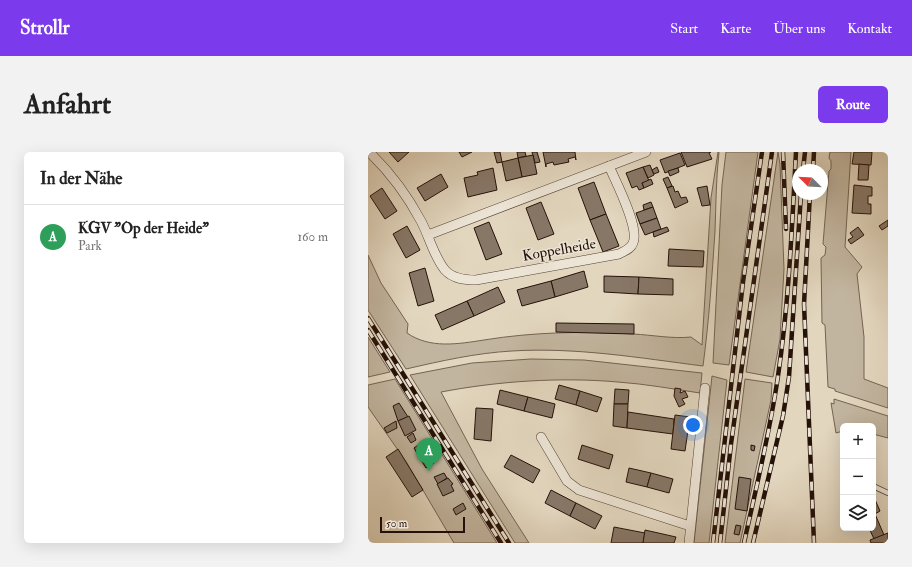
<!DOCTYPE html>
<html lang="de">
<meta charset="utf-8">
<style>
body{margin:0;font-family:"IM FELL Double Pica",serif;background:#f2f2f2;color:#222}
.controls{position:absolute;right:12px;bottom:12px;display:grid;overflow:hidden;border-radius:6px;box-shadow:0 4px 16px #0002}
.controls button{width:36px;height:36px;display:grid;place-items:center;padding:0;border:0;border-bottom:1px solid #e0e0e0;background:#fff;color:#222;font:20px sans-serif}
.compass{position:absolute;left:424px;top:12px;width:36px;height:36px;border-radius:50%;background:#fff;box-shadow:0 4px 16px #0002;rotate:294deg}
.scale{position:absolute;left:12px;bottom:10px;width:85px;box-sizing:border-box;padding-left:4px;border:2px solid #251109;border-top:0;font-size:11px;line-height:14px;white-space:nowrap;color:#251109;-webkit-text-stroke:3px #ece4d5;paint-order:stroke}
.you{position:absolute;left:325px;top:273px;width:14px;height:14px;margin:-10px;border:3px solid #fff;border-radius:50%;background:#1a73e8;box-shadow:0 0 0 6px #1a73e833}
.badge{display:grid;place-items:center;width:26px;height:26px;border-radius:50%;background:#7c3aed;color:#fff;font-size:13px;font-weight:700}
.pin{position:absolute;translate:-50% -33px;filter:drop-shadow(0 1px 2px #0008)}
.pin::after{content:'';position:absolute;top:21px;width:14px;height:12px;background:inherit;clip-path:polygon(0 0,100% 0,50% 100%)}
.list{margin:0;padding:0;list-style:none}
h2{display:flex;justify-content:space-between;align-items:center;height:52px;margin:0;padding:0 16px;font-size:17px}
h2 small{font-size:13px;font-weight:400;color:#767676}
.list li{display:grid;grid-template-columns:26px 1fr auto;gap:12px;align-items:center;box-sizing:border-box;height:64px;padding:0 16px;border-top:1px solid #e0e0e0}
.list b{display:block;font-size:15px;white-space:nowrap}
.list p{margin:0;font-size:13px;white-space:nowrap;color:#767676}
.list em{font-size:13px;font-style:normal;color:#767676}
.icon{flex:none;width:22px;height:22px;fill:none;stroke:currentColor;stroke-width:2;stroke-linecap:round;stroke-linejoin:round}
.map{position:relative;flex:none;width:520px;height:391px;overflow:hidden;border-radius:6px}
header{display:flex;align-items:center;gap:24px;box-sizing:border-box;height:56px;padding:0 20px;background:#7c3aed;color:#fff}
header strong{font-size:19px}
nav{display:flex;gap:22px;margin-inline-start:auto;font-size:14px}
.intro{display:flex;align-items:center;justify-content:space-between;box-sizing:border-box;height:96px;padding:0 24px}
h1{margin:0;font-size:28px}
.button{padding:10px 18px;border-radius:6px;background:#7c3aed;color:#fff;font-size:14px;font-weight:700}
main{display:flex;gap:24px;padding:0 24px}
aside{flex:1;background:#fff;border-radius:6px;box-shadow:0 4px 16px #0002}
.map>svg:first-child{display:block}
.green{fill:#c2b59f;stroke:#746354}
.building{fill:#877767;stroke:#251109}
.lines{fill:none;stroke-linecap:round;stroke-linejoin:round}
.service-casing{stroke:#544236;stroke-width:6}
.minor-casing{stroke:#544236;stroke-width:10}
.service{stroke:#ece4d5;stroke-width:4.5}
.minor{stroke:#ece4d5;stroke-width:9}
.rail-casing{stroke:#251109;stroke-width:4.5}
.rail{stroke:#ece4d5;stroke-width:3;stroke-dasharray:9;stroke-linecap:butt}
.labels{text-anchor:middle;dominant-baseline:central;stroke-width:3;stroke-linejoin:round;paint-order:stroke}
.street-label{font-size:15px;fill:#251109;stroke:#ece4d5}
</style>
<header>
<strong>Strollr</strong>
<nav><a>Start</a><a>Karte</a><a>Über uns</a><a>Kontakt</a></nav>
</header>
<div class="intro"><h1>Anfahrt</h1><a class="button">Route</a></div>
<main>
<aside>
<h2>In der Nähe<small></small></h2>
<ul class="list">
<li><span class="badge" style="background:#2e9e5b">A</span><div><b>KGV &quot;Op der Heide&quot;</b><p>Park</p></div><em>160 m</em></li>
</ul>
</aside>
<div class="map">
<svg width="520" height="391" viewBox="0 0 520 391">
<rect width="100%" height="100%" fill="#e2d6be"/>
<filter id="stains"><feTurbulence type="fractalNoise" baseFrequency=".005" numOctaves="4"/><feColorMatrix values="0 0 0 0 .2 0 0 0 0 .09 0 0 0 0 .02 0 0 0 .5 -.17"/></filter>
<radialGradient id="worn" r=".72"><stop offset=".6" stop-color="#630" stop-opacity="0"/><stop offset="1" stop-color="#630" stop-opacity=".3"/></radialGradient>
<g class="green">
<path d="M 350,0 L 351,0 C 348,27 348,53 347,79 C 344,124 341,169 335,214 C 272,206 208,195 144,199 C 108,201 73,209 38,217 L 0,158 L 0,103 L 13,131 L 40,172 L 39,181 C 62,197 90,192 116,188 C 165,180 216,179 265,182 C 285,183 304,187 323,185 L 334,193 L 343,46 Z"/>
<polygon points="358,0 390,0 361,213 345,211 354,33"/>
<polygon points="410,0 412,12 416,117 412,187 405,225 378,220"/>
<polygon points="462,0 483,0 477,95 494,115 489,122 496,185 496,227 520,236 520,256 467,239 467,237 460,235 457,173 454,171 453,106 457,103 458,95 455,92 461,19 463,17 463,9 461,6"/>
<polygon points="0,185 22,220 0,225"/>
<path d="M 163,207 L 216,208 L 334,221 L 332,241 C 305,237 278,232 250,230 C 192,225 131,229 73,240 L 114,317 L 161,391 L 147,391 L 42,223 L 104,211 Z"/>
<polygon points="344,224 359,228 341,391 326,391"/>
<polygon points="27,227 129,391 86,391 39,311 0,255 0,233"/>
<polygon points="377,227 404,231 403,248 372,391 357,391"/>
<polygon points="466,247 520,264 520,286 505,282 505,274 475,274 475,279 468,281 463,251 466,252"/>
</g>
<g class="building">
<polygon points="21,0 41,0 30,10"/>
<polygon points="91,0 104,0 94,5"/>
<polygon points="126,0 132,0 134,10 129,11"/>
<polygon points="149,0 157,0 158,4 150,6"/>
<polygon points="164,0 169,0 172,10 167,11"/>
<polygon points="175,0 207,0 208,8 207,5 200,7 201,10 186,13 185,10 178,12 178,15"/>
<polygon points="313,0 343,0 341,1 344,7 319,15"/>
<polygon points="486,0 504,0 503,13 484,12"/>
<polygon points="312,1 317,13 297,21 292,8"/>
<polygon points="165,3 169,22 154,25 150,6"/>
<polygon points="150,6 154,25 138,29 134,10"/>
<polygon points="491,12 501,13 500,28 490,28"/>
<polygon points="282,13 286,23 280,26 275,15"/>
<polygon points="275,15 281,29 274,31 276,36 271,38 269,34 264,36 258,21"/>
<polygon points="289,15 291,20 286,22 284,18"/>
<polygon points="125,16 129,38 100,45 96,26 110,23 109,20"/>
<polygon points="310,16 311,20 302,24 300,19"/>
<polygon points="73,22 80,35 57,49 49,36"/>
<polygon points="300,25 304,34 299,36 295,27"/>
<polygon points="283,27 285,32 276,36 274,31"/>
<polygon points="226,30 238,62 222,68 210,36"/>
<polygon points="486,33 504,35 504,44 500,44 500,52 503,52 503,62 484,61"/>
<polygon points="305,34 307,40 310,39 313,46 318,45 320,50 307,56 299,36"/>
<polygon points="339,34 342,53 334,54 329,36"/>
<polygon points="14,36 29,59 17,67 2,44"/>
<polygon points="173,50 186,82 170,88 158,56"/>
<polygon points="283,50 285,55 276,58 275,53"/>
<polygon points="285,55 289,66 272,72 268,61"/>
<polygon points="238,62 251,94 235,100 222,68"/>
<polygon points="289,66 293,77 277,83 272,72"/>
<polygon points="520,68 520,74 514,78 511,74"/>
<polygon points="121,70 134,102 118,108 106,76"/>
<polygon points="39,74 52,98 38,106 25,82"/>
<polygon points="299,75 301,79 286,85 285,80"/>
<polygon points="490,75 496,83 483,92 480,88 485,85 482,81"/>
<polygon points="301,97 336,99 335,115 300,114"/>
<polygon points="57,116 66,149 50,154 41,121"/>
<polygon points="216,119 220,135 187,145 183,129"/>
<polygon points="236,124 271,125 270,142 236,140"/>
<polygon points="271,125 305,127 305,143 270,142"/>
<polygon points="183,129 187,145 154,154 149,138"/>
<polygon points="130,135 137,150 106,164 99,149"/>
<polygon points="99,149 106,164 74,178 67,163"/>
<polygon points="188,171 266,172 266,182 188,180"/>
<polygon points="191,233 212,239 208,253 187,247"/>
<polygon points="307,236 313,237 312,241 317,239 320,245 314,247 317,252 311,255 306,244"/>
<polygon points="247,237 261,238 260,252 246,252"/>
<polygon points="132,238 160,245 156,259 129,252"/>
<polygon points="212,239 234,246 229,260 208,253"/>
<polygon points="160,245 187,252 184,266 156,259"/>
<polygon points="31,251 40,265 30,269 25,254"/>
<polygon points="246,252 260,252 259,276 245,274"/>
<polygon points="108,256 125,257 123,289 106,287"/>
<polygon points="260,260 306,267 305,282 259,276"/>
<polygon points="307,263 322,265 317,299 303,297"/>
<polygon points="41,264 48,278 37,284 30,269"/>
<polygon points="28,269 29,276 19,281 16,276"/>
<polygon points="45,281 48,288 43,291 39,285"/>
<polygon points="53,291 57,299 50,303 46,296"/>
<polygon points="214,293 245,303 241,317 210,307"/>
<polygon points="383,293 387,294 386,299 383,298"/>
<polygon points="30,297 55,338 44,345 18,305"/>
<polygon points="59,298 66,311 58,316 50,303"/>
<polygon points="143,303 172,318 165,331 136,315"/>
<polygon points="261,316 283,321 279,335 258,330"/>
<polygon points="76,321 79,326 70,332 66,325"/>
<polygon points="283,321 305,327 301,341 279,335"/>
<polygon points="371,325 383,327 379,359 367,357"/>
<polygon points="80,326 85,332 83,333 86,339 75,344 69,332"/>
<polygon points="183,338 208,351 202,364 177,351"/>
<polygon points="505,343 512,359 507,362 516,383 506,387 501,376 505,376"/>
<polygon points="95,351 98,357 88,363 85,357"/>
<polygon points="208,351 234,364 227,377 202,364"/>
<polygon points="368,373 373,374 371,383 366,382"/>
<polygon points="246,375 277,381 275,391 243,391"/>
<polygon points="277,378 308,385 306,391 275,391"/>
<polygon points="520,381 520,391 503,391 502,388"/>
</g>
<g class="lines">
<defs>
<polyline id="service" points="505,334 520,341"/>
<g id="minor">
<path d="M 1,0 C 22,20 39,43 53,69 C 61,84 66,105 77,118 C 85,127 97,128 108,128 L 251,102 C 256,99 263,97 265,91 C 272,76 248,30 241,14"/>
<polyline points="60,83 278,0"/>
<polyline points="173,285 199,329 211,338 322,374"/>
<polyline points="321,391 337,236"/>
</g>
</defs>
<use href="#service" class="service-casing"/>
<use href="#minor" class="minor-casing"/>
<use href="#service" class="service"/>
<use href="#minor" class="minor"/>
<defs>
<g id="rail">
<polyline points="415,0 418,77"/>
<polyline points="435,18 437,0"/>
<polyline points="445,18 446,0"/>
<polyline points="442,42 436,152 446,391"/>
<polyline points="0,166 141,391"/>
<polyline points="0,178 133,391"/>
<polyline points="345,391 375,130 394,0"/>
<polyline points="352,391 363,292 404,0"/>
<path d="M 376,391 C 388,336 402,280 410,224 C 421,150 424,74 428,0"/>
<polyline points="385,391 415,264 421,225 433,42"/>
</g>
</defs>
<use href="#rail" class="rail-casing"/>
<use href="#rail" class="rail"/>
</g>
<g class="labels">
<g class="street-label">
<text transform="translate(191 98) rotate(-10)">Koppelheide</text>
</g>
</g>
<rect width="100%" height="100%" filter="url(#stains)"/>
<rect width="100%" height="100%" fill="url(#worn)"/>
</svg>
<div class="controls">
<button>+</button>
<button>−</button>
<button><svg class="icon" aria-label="layers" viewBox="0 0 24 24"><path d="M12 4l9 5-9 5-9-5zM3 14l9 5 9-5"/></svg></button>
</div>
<svg class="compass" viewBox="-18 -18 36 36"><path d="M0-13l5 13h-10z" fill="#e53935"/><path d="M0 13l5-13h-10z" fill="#767676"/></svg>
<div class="scale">50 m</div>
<div class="you"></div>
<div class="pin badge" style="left:61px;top:319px;background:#2e9e5b">A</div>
</div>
</main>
